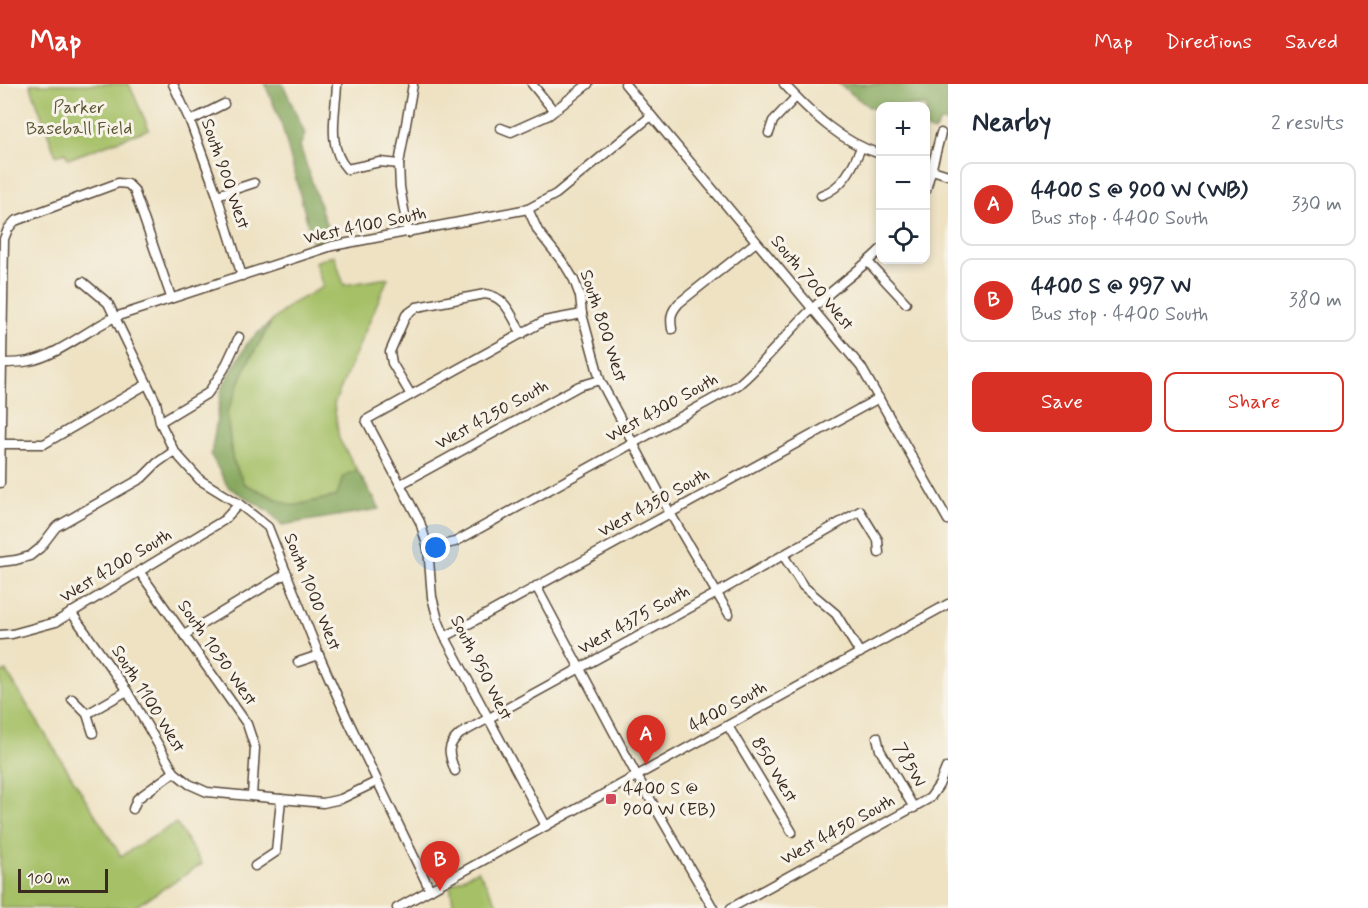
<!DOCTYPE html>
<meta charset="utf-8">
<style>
body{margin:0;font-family:Mynerve,sans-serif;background:#f6f6f7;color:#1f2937}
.controls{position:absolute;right:18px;top:18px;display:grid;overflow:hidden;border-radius:12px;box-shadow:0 3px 9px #0003}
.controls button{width:54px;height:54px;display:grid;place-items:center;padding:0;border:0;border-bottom:2px solid #e0e1e3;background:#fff;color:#1f2937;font:30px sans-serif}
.scale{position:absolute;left:18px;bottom:15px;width:90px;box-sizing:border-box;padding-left:6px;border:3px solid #3b2a1e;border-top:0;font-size:16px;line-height:21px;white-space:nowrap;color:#3b2a1e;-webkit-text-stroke:4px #f7f3e8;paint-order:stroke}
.you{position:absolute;left:436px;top:464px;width:21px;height:21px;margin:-15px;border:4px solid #fff;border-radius:50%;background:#1a73e8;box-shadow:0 0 0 9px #1a73e833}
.badge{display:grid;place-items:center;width:39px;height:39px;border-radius:50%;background:#d93025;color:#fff;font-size:20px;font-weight:700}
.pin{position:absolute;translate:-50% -50px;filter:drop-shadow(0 2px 3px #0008)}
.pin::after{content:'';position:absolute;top:32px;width:21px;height:18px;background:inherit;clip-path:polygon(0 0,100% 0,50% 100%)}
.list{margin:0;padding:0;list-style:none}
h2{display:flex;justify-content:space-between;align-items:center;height:78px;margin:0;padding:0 24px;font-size:26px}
h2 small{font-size:20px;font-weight:400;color:#747a83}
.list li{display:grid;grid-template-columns:39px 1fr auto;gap:18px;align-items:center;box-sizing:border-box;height:84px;margin:0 12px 12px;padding:0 12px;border:2px solid #e0e1e3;border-radius:12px}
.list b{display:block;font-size:22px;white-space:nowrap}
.list p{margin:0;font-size:20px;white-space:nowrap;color:#747a83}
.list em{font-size:20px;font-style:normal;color:#747a83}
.actions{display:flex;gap:12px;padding:18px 24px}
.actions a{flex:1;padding:14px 0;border:2px solid #d93025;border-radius:12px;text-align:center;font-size:21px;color:#d93025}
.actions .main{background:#d93025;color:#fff}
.icon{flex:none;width:33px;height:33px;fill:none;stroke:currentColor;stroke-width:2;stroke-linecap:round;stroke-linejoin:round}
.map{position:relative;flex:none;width:948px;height:824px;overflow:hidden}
header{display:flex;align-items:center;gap:36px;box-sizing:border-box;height:84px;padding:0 30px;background:#d93025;color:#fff}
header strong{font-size:28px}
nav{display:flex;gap:33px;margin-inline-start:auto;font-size:21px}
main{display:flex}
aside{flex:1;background:#fff}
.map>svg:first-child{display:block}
.green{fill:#a5c066;stroke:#707542;stroke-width:1.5}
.forest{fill:#84a65b;stroke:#60683c;stroke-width:1.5}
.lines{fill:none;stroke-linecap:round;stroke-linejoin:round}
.minor-casing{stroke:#564637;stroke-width:11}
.minor{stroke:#fff;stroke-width:8}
.poi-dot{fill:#d1495b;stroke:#f7f3e8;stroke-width:2}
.labels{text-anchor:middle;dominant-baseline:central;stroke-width:6;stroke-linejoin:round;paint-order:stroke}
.park-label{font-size:18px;fill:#5b5734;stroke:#f7f3e8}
.street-label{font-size:18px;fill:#3b2a1e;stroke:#f7f3e8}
.poi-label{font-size:18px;fill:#3b2a1e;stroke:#f7f3e8;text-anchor:start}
</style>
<header>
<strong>Map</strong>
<nav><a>Map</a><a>Directions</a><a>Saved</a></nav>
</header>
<main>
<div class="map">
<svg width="948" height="824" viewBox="0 0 948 824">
<rect width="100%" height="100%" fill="#f7f3e8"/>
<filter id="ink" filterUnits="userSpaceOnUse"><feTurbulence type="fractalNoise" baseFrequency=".0167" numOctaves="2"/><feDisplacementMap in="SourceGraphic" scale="12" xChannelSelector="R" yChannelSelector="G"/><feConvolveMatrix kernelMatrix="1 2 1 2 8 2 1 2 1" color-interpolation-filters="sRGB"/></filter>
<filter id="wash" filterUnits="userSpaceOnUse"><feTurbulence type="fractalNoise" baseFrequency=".008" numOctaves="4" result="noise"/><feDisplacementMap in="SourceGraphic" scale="24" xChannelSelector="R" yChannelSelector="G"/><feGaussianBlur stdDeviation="1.35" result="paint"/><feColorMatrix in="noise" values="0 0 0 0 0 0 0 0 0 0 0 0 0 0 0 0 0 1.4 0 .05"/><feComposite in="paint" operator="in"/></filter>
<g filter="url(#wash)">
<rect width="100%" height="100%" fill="#eee2c3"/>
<g class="green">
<polygon points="30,0 129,0 149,45 68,75 65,68 56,72"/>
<polygon points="334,171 344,201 388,194 334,320 339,355 357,386 343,393 338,412 292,422 244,400 232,374 227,329 248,278 272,237 291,220 323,203 315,178"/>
<polygon points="6,587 121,772 176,739 202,780 133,824 0,824 0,590"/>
<polygon points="478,786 498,821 497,824 454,824 450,801"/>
</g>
<g class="forest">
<polygon points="265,0 283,0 305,50 300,62 331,155 313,160 281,38"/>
<polygon points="839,0 948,0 948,39 940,38 934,48 926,45 926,22 880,22 880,27 869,23"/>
<polygon points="272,237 248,278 227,329 232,374 244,400 292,422 337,412 343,392 357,386 380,425 282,441 269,427 228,403 211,371 222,304 248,258"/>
</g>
</g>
<g filter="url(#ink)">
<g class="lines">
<defs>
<g id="minor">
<polyline points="173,0 190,37 217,111 242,192"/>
<path d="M 337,0 C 336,28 326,62 347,85 L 380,78 L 399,80"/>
<polyline points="532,0 554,27"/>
<polyline points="625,0 861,283 948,436"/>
<path d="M 784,0 C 812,30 841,58 880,70"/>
<polyline points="190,37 224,20"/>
<polyline points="501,44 511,48 549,31 588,0"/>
<polyline points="769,49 773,37 796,13"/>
<polyline points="926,84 948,91"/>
<polyline points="926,106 941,49"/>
<polyline points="217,111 254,99"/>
<path d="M 821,111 C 843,104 852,84 861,64"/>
<polyline points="528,125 538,147 565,181 574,196 580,212 582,230 600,296 670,429 729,530"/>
<polyline points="408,149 400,103 399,80 413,0"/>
<polyline points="868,178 906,219"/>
<polyline points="83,198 108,219 156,318 160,338 174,367 200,396 239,420 268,443 319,571 347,634 430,806"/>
<path d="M 672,245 C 670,233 671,228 679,219 L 756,158"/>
<path d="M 0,279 C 9,279 20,279 29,277 C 55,273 89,245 115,233 L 332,162 L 528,125 L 556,110 L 651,32"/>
<path d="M 411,311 L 392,279 L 390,268 L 406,231 L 417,223 L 485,210 C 507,213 511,232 522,250"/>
<polyline points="160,338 208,309 224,285 239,253"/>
<polyline points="1,360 44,360 147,300"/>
<polyline points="0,399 4,155 8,145 15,137 118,99 128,100 134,106 171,213"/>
<polyline points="401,400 579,302 600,296"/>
<path d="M 428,464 L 455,458 L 738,301 C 764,279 785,251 810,227 C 832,205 858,188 880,166"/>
<polyline points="783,471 803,502 836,530 860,569"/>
<polyline points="0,478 16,476 30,472 40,464 56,443 142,394 157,379 174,367"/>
<polyline points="139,487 247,640 255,664 252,712"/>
<polyline points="536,502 637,692 713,824"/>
<polyline points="71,528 127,607 174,688 189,700 207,708 323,719 341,715 376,698"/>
<polyline points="0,551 12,550 56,538 224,436 239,420"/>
<polyline points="184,551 287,489"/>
<polyline points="445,553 879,314"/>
<polyline points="298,578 319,571"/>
<polyline points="72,615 87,630 93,649"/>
<polyline points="87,630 127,607"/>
<polyline points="728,642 792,748"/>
<polyline points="877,653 880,666 914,724"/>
<path d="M 455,687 C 449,670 445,663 460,650 L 717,509 L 860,427 L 878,456 L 879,469"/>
<polyline points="133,725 137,715 174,688"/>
<polyline points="546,742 445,553 438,536 432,513 428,464 420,438 366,336 544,237 582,230"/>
<polyline points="255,782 276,768 281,715"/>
<polyline points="397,824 948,520"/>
<polyline points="731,824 930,714 939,701 946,684"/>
</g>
</defs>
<use href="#minor" class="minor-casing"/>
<use href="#minor" class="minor"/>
</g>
</g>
<rect class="poi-dot" x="605" y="709" width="12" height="12" rx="3"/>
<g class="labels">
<g class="park-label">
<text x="79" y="24">Parker<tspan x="79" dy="21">Baseball Field</tspan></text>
</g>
<g class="street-label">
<text transform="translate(225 90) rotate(71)">South 900 West</text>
<text transform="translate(365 142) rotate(-12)">West 4100 South</text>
<text transform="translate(812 199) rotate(50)">South 700 West</text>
<text transform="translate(603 242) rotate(72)">South 800 West</text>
<text transform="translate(662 324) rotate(-29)">West 4300 South</text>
<text transform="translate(492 331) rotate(-29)">West 4250 South</text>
<text transform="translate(654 419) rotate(-29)">West 4350 South</text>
<text transform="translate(116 482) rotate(-31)">West 4200 South</text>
<text transform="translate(312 508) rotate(68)">South 1000 West</text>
<text transform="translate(634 536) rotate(-29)">West 4375 South</text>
<text transform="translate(217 569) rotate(55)">South 1050 West</text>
<text transform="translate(481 584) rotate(63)">South 950 West</text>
<text transform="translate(148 615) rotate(58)">South 1100 West</text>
<text transform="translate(728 623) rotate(-29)">4400 South</text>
<text transform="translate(909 681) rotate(61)">785W</text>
<text transform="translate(774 686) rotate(59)">850 West</text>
<text transform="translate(838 746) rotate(-29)">West 4450 South</text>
</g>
<g class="poi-label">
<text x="623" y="705">4400 S @<tspan x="623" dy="21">900 W (EB)</tspan></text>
</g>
</g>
</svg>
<div class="controls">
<button>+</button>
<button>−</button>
<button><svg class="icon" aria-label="locate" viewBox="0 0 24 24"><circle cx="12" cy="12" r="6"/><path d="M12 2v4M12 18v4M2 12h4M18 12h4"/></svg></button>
</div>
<div class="scale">100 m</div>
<div class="you"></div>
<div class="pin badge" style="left:646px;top:681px">A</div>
<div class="pin badge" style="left:440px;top:807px">B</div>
</div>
<aside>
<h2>Nearby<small>2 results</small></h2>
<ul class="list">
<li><span class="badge">A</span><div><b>4400 S @ 900 W (WB)</b><p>Bus stop · 4400 South</p></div><em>330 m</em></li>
<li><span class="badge">B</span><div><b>4400 S @ 997 W</b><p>Bus stop · 4400 South</p></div><em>380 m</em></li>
</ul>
<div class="actions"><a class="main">Save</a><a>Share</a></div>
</aside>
</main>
